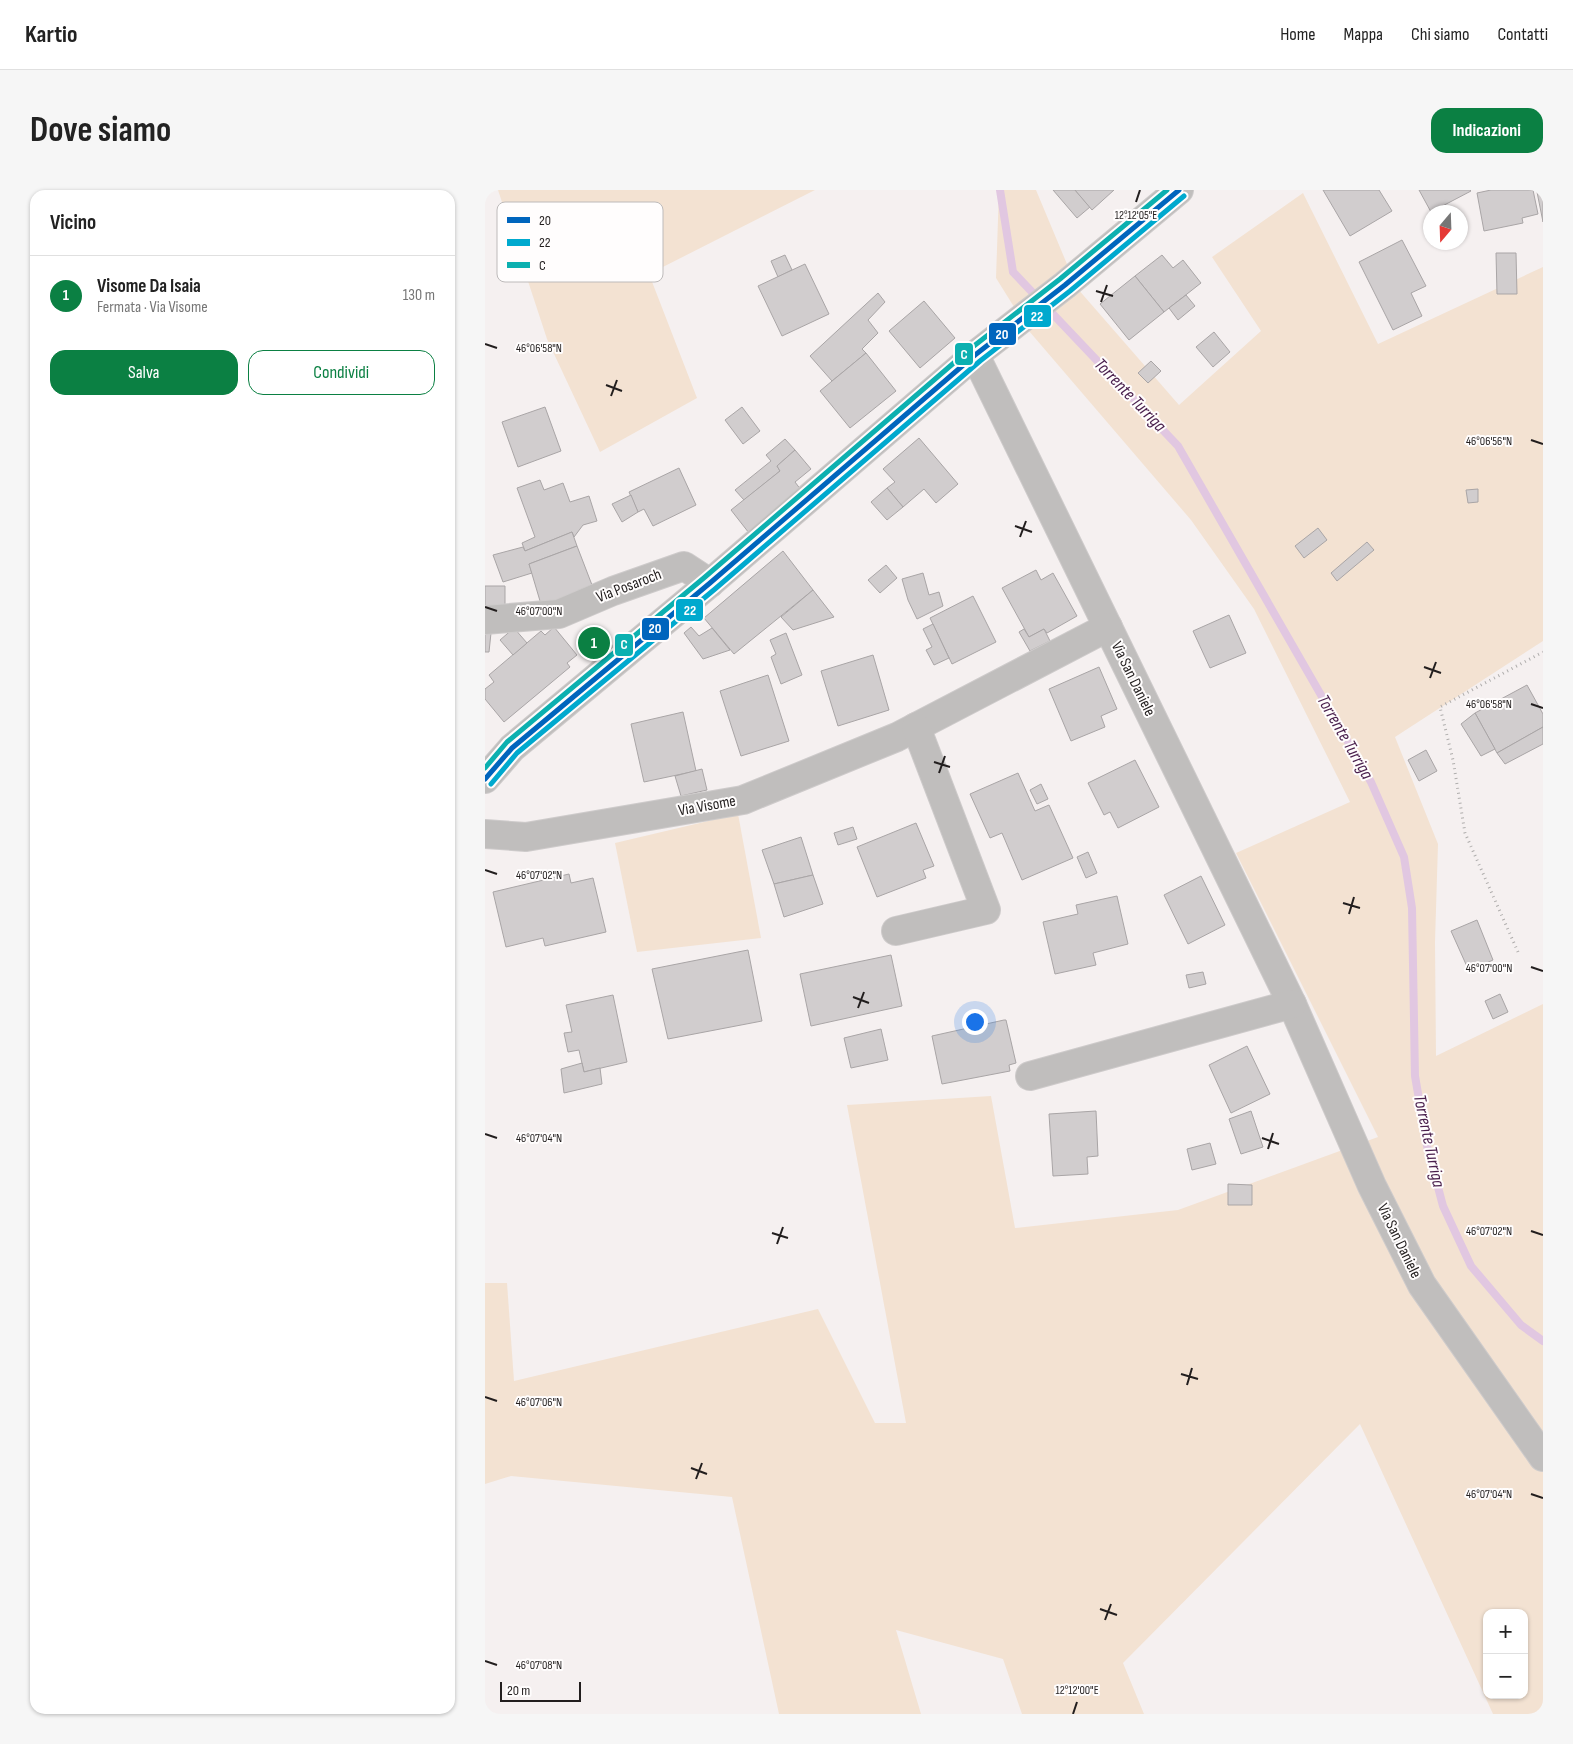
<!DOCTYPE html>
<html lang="it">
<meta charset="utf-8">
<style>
body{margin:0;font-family:"Sofia Sans Condensed",sans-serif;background:#f6f6f6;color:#222}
.controls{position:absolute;right:15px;bottom:15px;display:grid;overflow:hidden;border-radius:10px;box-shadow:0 1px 4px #0004}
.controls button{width:45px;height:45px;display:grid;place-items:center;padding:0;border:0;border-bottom:1px solid #e0e0e0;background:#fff;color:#222;font:25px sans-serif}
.compass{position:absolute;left:938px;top:15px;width:45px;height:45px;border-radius:50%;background:#fff;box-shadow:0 1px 4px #0004;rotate:199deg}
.scale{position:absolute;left:15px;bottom:12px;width:81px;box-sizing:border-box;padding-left:5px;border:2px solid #221e1e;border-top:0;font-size:14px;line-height:18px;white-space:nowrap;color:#221e1e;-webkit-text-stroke:4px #fffdfd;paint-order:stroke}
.you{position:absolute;left:489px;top:831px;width:18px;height:18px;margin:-12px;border:4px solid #fff;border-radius:50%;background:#1a73e8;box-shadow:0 0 0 8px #1a73e833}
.badge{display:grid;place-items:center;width:32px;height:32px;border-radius:50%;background:#0b8043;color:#fff;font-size:16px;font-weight:700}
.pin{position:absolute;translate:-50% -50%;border:2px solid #fff;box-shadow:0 1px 5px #0006}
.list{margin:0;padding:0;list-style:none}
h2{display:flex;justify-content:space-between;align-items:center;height:65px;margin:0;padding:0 20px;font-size:21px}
h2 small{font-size:16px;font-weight:400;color:#767676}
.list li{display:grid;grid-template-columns:32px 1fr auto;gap:15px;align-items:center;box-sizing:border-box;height:80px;padding:0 20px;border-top:1px solid #e0e0e0}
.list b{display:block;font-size:19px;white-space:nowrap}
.list p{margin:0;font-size:16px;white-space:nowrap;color:#767676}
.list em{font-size:16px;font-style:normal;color:#767676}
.actions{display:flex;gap:10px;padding:15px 20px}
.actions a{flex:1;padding:11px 0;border:1px solid #0b8043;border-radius:15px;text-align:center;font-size:18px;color:#0b8043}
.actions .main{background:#0b8043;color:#fff}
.map{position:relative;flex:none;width:1058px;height:1524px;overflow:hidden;border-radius:15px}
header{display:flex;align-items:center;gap:30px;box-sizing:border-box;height:70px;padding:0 25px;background:#fff;border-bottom:1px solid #e0e0e0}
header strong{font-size:24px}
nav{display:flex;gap:28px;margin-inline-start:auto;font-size:18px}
.intro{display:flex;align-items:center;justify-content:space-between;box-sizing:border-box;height:120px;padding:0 30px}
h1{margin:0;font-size:35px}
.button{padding:12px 22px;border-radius:15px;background:#0b8043;color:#fff;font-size:18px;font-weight:700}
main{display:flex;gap:30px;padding:0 30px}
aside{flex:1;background:#fff;border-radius:15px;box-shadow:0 1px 4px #0004}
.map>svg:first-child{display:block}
.green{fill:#f3e2d2;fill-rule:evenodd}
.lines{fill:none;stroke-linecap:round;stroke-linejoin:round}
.stream{stroke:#e1c7e1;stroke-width:8}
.building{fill:#d1cdce;stroke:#a9a5a6}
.minor-casing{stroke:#cecbcb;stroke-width:30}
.path{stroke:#afadac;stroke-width:3;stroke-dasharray:1 4;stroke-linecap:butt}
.minor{stroke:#c0bebd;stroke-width:28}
.bus-1-casing{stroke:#fffdfd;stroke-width:9}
.bus-2-casing{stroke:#fffdfd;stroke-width:9}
.bus-3-casing{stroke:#fffdfd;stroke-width:9}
.bus-1{stroke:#0065bd;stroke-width:5}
.bus-2{stroke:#00a9ce;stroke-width:5}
.bus-3{stroke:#0cb0b0;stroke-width:5}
.ticks{fill:none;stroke:#221e1e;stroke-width:2}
.labels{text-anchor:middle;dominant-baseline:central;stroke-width:4;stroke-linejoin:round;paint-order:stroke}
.street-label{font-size:16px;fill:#221e1e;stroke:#fffdfd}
.water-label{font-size:18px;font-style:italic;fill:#491f4c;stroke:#fffdfd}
.key{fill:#fffdfd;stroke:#bdbaba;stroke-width:1}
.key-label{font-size:14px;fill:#221e1e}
.ticks-label{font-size:12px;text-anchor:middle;fill:#221e1e;stroke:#fffdfd;stroke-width:4;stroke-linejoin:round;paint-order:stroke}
.line-badge{stroke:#fffdfd;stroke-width:2}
.badge-label{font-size:14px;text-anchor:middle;font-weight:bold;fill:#fff}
</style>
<header>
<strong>Kartio</strong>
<nav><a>Home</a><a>Mappa</a><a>Chi siamo</a><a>Contatti</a></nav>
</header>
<div class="intro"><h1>Dove siamo</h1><a class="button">Indicazioni</a></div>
<main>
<aside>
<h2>Vicino<small></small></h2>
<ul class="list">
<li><span class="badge">1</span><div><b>Visome Da Isaia</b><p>Fermata · Via Visome</p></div><em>130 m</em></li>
</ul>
<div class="actions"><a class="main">Salva</a><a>Condividi</a></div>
</aside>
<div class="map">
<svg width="1058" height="1524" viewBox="0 0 1058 1524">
<rect width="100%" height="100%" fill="#f5f0f0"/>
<g class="green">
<polygon points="13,0 330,0 164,84 212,208 115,262 62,149"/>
<path d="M 514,0 L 551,0 L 592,98 L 694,215 L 776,141 L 727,67 L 818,3 L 893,154 L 1058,77 L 1058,451 L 910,547 L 953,654 L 950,752 L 951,866 L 1058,814 L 1058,1524 L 1008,1524 L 875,1234 L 638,1473 L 659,1524 L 537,1524 L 518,1469 L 411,1440 L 436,1524 L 294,1524 L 247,1307 L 26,1286 L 0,1294 L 0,1093 L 22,1093 L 29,1191 L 333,1119 L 390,1233 L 421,1233 L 362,915 L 506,906 L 530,1038 L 693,1020 L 893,947 L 751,663 L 865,612 L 769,419 L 706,330 L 544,141 L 511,88 ZM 1002,1423 L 1039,1423 L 1039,1505 L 1002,1505 Z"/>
<polygon points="253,624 276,748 152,762 130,653"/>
</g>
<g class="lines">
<polyline class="stream" points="515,0 528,82 693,256 886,592 919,667 927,718 930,886 942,956 958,1016 986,1076 1036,1135 1058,1151"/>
</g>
<g class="building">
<polygon points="568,0 590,0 605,17 592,28"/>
<polygon points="590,0 629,0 607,20"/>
<polygon points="838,0 894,0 907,21 865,46"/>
<polygon points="934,0 985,0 986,1 946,22"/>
<polygon points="1006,0 1048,0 1053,24 1037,28 1038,33 999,41 992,3"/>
<polygon points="1058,1 1058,32 1052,2"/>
<polygon points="917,50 941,96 926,103 937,126 908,140 874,72"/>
<polygon points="1011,63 1031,63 1032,104 1012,104"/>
<polygon points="300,65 307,80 293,87 286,71"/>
<polygon points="677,65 688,78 698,70 716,93 679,122 650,86"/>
<polygon points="320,74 344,124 297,146 273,96"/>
<polygon points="650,86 679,122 644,150 615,114"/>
<polygon points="393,103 400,112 383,130 393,143 377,159 381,163 347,191 325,166"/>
<polygon points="701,105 710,116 693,130 684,118"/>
<polygon points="439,111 470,148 435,178 404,141"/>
<polygon points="729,142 745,162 728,177 711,157"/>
<polygon points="381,163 411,201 365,238 335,201"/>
<polygon points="666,171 676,181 663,193 653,183"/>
<polygon points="60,217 76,261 33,277 17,232"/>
<polygon points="257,217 275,241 258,254 240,230"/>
<polygon points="434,248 473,294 451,313 439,299 418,317 402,298 410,292 398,279"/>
<polygon points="300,249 310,260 292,276 295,281 259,310 250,300 286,271 281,265"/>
<polygon points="310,260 326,279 310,292 316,300 264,343 246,320 295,281 292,276"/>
<polygon points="194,278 211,315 168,336 159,319 153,322 144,302"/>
<polygon points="55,290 59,300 78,293 85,312 104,306 112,331 98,335 89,347 87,342 40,361 37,353 50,347 32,298"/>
<polygon points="402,298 418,317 402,330 386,312"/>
<polygon points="993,299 993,312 983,313 981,300"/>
<polygon points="146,305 153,322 137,332 127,314"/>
<polygon points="833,338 842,350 819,368 810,356"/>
<polygon points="87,342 92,356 44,374 47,383 18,392 8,365 38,357 40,361"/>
<polygon points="882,352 889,360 852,391 846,383"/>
<polygon points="92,356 107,395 92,401 94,408 58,421 44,374"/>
<polygon points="298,361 328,400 249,464 219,428"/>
<polygon points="401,375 412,388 395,403 383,390"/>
<polygon points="551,380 556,390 568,383 592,426 562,443 559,439 544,447 517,398"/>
<polygon points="438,383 444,405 454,402 458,416 432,429 423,410 417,389"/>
<polygon points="0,396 20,396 20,423 0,422"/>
<polygon points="328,400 349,427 308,440 296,427"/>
<polygon points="488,406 511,452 467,474 445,428"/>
<polygon points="744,425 761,463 725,478 708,441"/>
<polygon points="448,434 464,468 449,475 441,460 447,457 438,439"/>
<polygon points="69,437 92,465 82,473 85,477 19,532 0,509 0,499 9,492 4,485 56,441 60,445"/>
<polygon points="206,437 214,446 227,438 245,460 218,469 199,443"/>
<polygon points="29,438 42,453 28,465 15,450"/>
<polygon points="539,439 544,447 559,439 565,451 545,461 534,442"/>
<polygon points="0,442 6,443 4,462 0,462"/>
<polygon points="301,443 317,485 296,494 286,467 291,464 285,450"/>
<polygon points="388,465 404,520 353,536 336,481"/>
<polygon points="614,477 632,519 616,526 620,537 586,551 564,499"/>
<polygon points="283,485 304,551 256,566 235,501"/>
<polygon points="1042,495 1058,524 1058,537 1012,563 990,523"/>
<polygon points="198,522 211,581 159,592 146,534"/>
<polygon points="990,523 1010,559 996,566 976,534"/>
<polygon points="1058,537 1058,554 1020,574 1012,563"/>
<polygon points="941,560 952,581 934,591 923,570"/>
<polygon points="650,570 674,617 633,638 625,622 619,625 603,593"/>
<polygon points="217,579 222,600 196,606 190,586"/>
<polygon points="533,583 550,621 564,615 588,668 537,690 517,643 505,648 485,604"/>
<polygon points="556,594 563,609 552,614 545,600"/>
<polygon points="431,633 449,676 438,680 441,688 392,707 372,657"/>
<polygon points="368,637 372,649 353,655 349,643"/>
<polygon points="316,647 328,685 289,694 277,660"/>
<polygon points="603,662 612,683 601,688 592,667"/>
<polygon points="84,684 86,693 108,688 121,742 60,756 58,748 21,757 8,702"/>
<polygon points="328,685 338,714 299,727 289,694"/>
<polygon points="716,686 740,735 703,754 679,705"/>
<polygon points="632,706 643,754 608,763 611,775 570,784 558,732 593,724 591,715"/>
<polygon points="992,730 1008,770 984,781 966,741"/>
<polygon points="263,760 277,831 183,849 167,779"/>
<polygon points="406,765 417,816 326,836 315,784"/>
<polygon points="718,782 721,794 704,798 701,785"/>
<polygon points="1015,804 1023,822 1008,829 1000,811"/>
<polygon points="128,805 142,872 99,882 94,860 83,862 79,843 87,842 81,815"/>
<polygon points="519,830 521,830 531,873 524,875 525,881 457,894 447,846"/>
<polygon points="396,839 403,870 366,878 359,848"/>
<polygon points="762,856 785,904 746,923 724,875"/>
<polygon points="97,873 99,882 115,878 117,894 79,903 76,879"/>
<polygon points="611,921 613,966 602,967 603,984 568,986 564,924"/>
<polygon points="766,921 778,957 756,964 744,929"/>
<polygon points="725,953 731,974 707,980 702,959"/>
<polygon points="743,994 767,995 767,1015 743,1015"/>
</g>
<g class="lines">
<defs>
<g id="minor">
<polyline points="490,165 807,814 887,996 937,1095 1058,1267"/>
<polyline points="0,430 74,424 128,401 199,376 225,393"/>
<polyline points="0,589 27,558 225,393 490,165 580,95 694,0"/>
<polyline points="0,644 41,647 258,610 412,547 623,437"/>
<polyline points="411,741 501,720 431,537"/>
<polyline points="545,886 807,814"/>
</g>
</defs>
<use href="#minor" class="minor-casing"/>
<polyline class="path" points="1033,762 980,643 968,570 955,517 1058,462"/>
<use href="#minor" class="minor"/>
<defs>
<polyline id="bus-1" points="0,589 27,558 225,393 490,165 580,95 694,0"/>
<polyline id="bus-2" points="6,594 32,563 230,399 495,171 585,101 699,6"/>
<polyline id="bus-3" points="0,578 22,552 220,387 485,159 575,89 682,0"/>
</defs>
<use href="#bus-1" class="bus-1-casing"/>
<use href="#bus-2" class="bus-2-casing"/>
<use href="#bus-3" class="bus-3-casing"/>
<use href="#bus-1" class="bus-1"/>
<use href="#bus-2" class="bus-2"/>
<use href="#bus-3" class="bus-3"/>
</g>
<path class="ticks" d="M 651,12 L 655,0M 611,101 L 628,106M 616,112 L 622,95M 0,154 L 12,158M 121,195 L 137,201M 126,206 L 132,190M 1046,250 L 1058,254M 530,336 L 547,342M 535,347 L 541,331M 0,417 L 12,421M 939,477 L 956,483M 945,488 L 951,472M 1046,514 L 1058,518M 449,572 L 465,577M 454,583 L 460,566M 0,680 L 12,684M 858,713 L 875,718M 864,724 L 869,707M 1046,777 L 1058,781M 368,807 L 384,813M 373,818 L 379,802M 0,944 L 12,948M 777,948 L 794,954M 783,959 L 788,943M 1046,1041 L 1058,1045M 287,1043 L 303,1048M 292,1054 L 298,1037M 696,1184 L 713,1189M 702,1195 L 707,1178M 0,1207 L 12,1211M 206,1278 L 222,1284M 211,1289 L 217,1273M 1046,1304 L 1058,1308M 615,1419 L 632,1425M 620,1430 L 626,1414M 0,1471 L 12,1475M 588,1524 L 592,1512"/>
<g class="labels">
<g class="street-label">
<text transform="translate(144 396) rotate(-21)">Via Posaroch</text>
<text transform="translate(648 489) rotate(64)">Via San Daniele</text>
<text transform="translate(222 616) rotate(-10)">Via Visome</text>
<text transform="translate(914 1051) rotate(64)">Via San Daniele</text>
</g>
<g class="water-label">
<text transform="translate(645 205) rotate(46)">Torrente Turriga</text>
<text transform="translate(860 547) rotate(60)">Torrente Turriga</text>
<text transform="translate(944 951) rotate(78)">Torrente Turriga</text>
</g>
</g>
<rect x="12" y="12" width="166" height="80" rx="8" class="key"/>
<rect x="22" y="27" width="23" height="6" fill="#0065bd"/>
<rect x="22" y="49" width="23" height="7" fill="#00a9ce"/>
<rect x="22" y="72" width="23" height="6" fill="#0cb0b0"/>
<g class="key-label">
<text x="54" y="35">20</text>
<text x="54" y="57">22</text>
<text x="54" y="80">C</text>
</g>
<g class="ticks-label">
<text x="651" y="29">12°12'05"E</text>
<text x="54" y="162">46°06'58"N</text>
<text x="1004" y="255">46°06'56"N</text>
<text x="54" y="425">46°07'00"N</text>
<text x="1004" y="518">46°06'58"N</text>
<text x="54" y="689">46°07'02"N</text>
<text x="1004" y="782">46°07'00"N</text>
<text x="54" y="952">46°07'04"N</text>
<text x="1004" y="1045">46°07'02"N</text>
<text x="54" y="1216">46°07'06"N</text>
<text x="1004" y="1308">46°07'04"N</text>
<text x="54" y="1479">46°07'08"N</text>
<text x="592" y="1504">12°12'00"E</text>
</g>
<g class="line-badge">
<rect x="538" y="114" width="29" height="24" rx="5" fill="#00a9ce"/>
<rect x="503" y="132" width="29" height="24" rx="5" fill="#0065bd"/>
<rect x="469" y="152" width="20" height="24" rx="5" fill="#0cb0b0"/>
<rect x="190" y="408" width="29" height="24" rx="5" fill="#00a9ce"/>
<rect x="156" y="427" width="29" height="24" rx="5" fill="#0065bd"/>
<rect x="129" y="443" width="20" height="24" rx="5" fill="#0cb0b0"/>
</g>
<g class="badge-label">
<text x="552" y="131">22</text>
<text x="517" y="149">20</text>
<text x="479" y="169">C</text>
<text x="205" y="425">22</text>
<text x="170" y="443">20</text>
<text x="139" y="459">C</text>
</g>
</svg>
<div class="controls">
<button>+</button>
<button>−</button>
</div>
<svg class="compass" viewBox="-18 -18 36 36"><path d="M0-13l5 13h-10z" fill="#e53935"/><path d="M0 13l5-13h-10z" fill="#767676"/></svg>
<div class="scale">20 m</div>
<div class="you"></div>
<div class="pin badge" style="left:109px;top:453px">1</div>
</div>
</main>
